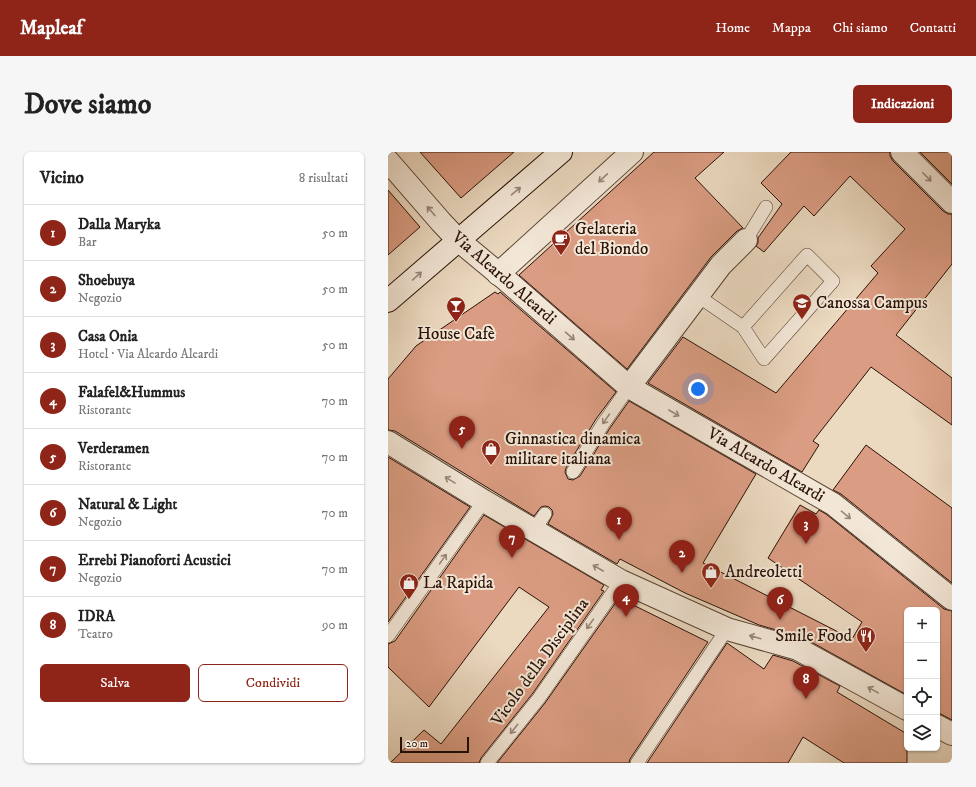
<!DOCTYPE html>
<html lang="it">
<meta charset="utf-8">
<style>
body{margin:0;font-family:"IM FELL DW Pica",serif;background:#f6f6f6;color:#222}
.controls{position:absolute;right:12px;bottom:12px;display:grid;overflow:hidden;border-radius:6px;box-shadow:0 1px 3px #0004}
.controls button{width:36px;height:36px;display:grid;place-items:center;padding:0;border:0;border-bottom:1px solid #e0e0e0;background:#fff;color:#222;font:20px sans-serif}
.scale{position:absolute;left:12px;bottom:10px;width:69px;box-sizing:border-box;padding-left:4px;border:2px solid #2a1105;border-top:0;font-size:11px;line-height:14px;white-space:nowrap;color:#2a1105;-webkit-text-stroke:3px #f2e6d6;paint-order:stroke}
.you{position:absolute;left:310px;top:237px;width:14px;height:14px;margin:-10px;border:3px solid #fff;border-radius:50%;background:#1a73e8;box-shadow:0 0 0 6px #1a73e833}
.badge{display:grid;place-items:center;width:26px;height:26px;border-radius:50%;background:#8f2418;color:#fff;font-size:13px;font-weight:700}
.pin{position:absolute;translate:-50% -33px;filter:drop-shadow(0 1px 2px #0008)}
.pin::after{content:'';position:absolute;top:21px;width:14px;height:12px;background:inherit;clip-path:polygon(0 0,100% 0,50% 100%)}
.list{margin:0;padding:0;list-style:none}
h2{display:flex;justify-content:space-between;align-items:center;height:52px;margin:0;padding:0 16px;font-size:17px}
h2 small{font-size:13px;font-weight:400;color:#767676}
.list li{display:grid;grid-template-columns:26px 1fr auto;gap:12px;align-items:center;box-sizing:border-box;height:56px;padding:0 16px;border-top:1px solid #e0e0e0}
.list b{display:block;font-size:15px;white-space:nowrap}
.list p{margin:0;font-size:13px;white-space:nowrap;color:#767676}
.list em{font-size:13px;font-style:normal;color:#767676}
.actions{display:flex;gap:8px;padding:12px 16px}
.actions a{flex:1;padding:9px 0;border:1px solid #8f2418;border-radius:6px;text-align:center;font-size:14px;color:#8f2418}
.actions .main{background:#8f2418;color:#fff}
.icon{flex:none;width:22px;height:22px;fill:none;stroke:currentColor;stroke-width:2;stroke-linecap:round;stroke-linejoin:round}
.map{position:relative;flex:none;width:564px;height:611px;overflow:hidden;border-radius:6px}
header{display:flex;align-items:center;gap:24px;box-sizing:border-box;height:56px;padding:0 20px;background:#8f2418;color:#fff}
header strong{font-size:19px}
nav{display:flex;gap:22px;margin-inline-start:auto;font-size:14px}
.intro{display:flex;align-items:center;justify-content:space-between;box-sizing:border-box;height:96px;padding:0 24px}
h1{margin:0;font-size:28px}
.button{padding:10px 18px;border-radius:6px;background:#8f2418;color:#fff;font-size:14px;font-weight:700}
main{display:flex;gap:24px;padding:0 24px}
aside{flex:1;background:#fff;border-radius:6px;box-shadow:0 1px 3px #0004}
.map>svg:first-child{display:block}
.building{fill:#da9c82;stroke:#2a1105}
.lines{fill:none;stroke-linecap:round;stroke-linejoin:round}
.lane-casing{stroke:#5a4334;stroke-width:14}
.street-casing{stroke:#5a4334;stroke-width:24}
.secondary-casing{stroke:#2a1105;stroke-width:24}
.lane{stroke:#f2e6d6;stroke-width:13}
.street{stroke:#f2e6d6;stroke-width:22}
.secondary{stroke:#f2e6d6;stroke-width:22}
.oneway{stroke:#988678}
.labels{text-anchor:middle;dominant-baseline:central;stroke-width:4;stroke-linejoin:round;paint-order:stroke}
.poi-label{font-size:17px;fill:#2a1105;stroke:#f2e6d6;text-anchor:start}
.street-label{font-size:17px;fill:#2a1105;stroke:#f2e6d6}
</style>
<header>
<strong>Mapleaf</strong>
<nav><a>Home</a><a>Mappa</a><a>Chi siamo</a><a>Contatti</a></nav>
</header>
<div class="intro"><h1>Dove siamo</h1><a class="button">Indicazioni</a></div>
<main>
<aside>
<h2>Vicino<small>8 risultati</small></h2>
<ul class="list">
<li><span class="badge">1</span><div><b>Dalla Maryka</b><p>Bar</p></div><em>50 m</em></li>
<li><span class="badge">2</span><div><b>Shoebuya</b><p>Negozio</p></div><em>50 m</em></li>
<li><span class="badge">3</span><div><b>Casa Onia</b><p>Hotel · Via Aleardo Aleardi</p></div><em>50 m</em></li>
<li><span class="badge">4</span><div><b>Falafel&amp;Hummus</b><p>Ristorante</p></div><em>70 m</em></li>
<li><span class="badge">5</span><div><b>Verderamen</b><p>Ristorante</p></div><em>70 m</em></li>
<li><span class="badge">6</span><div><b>Natural &amp; Light</b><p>Negozio</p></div><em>70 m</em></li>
<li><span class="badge">7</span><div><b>Errebi Pianoforti Acustici</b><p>Negozio</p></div><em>70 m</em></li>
<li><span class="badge">8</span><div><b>IDRA</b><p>Teatro</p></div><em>90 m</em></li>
</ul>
<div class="actions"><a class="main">Salva</a><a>Condividi</a></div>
</aside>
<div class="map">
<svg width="564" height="611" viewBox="0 0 564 611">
<rect width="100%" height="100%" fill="#ebd9c0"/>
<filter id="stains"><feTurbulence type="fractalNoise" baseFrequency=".005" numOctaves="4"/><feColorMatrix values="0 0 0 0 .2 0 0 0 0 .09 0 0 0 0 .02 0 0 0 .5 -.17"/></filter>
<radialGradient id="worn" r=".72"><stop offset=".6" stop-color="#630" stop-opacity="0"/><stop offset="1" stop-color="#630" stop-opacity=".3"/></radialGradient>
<g class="building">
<polygon points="32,0 126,0 73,46"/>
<polygon points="266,0 336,0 307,26 355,76 349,79 323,105 239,217 131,123"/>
<polygon points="403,0 502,0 502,4 505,9 555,59 560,62 564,62 564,112 508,183 564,226 564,273 483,215 425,289 431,293 414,320 260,231 295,185 388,241 490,121 483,114 517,77 462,24 426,64 416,54 376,100 368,94 370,91 370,86 394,52 373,31"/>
<polygon points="532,0 564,0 564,32"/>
<polygon points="0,38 32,75 0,103"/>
<polygon points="107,140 110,142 112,140 228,240 208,267 178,316 177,320 180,327 185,328 192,324 222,276 241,249 368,322 315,411 464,487 474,470 380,406 412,353 428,362 431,358 438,362 556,457 564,459 564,568 549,560 549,458 519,458 519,543 416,486 371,473 297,441 232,407 229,412 160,372 165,362 164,358 161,355 157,354 153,355 146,364 7,279 0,278 0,227 28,194"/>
<polygon points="478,293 564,356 564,431 453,342 445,338"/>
<polygon points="0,305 82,355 0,470"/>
<polygon points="96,363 216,433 213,438 216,439 145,541 93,606 91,611 2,611 36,578 53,592 161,455 131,435 41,555 0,515 0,492 7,489"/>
<polygon points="231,446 320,490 242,607 241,611 109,611 157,551"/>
<polygon points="339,491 376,517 385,503 405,509 452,534 449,540 519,582 519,611 456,611 415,585 400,611 259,611"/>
</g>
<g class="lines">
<defs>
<g id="lane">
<polyline points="358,88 378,55"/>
<polyline points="310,144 355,175 376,207 445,129 419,103 355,175"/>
<polyline points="185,320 215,272 241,235"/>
<polyline points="146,378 157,362"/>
<polyline points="0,484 96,349"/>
<polyline points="99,611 151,546 233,429"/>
<polyline points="249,611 339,477"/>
</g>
<g id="street">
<polyline points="514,0 564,50"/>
<polyline points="0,9 53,70 70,88 117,127 241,235 445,352 564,447"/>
<polyline points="110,122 244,0"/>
<polyline points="241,235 333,113 358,88"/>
<polyline points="0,290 96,349 233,429 339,477 410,497 519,557"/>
<polyline points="549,574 564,582"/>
</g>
<polyline id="secondary" points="0,149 173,0"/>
</defs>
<use href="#lane" class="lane-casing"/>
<use href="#street" class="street-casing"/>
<use href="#secondary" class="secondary-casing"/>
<use href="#lane" class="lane"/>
<use href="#street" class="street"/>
<use href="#secondary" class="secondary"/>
</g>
<defs><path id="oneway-shaft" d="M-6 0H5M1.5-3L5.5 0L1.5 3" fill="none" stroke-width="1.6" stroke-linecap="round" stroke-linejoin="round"/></defs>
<g class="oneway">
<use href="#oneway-shaft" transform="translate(539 25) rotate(45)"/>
<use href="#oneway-shaft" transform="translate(215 26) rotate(137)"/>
<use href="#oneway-shaft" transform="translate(128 39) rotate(-40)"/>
<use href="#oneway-shaft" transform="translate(43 59) rotate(-131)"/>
<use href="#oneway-shaft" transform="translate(29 124) rotate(-42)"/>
<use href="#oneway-shaft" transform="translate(182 184) rotate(41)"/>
<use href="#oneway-shaft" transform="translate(286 261) rotate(30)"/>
<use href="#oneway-shaft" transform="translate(218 267) rotate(125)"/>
<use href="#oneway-shaft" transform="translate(62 328) rotate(-148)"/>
<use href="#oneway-shaft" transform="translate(458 363) rotate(39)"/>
<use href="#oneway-shaft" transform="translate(55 407) rotate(-55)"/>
<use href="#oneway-shaft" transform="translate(210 416) rotate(-150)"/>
<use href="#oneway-shaft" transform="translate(202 472) rotate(125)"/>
<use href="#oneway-shaft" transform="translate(367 485) rotate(-164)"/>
<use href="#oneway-shaft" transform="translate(485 538) rotate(-151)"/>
<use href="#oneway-shaft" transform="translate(126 577) rotate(129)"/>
</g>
<defs>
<symbol id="cafe-pin" viewBox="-11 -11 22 30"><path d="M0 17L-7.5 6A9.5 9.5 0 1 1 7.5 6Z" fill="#8f2418" stroke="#f2e6d6"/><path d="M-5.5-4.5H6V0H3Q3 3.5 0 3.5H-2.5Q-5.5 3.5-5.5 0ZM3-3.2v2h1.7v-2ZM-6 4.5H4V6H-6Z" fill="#fff"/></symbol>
<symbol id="school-pin" viewBox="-11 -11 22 30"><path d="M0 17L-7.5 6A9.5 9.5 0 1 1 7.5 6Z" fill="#8f2418" stroke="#f2e6d6"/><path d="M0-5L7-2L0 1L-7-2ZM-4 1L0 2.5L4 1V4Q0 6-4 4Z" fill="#fff"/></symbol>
<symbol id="bar-pin" viewBox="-11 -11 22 30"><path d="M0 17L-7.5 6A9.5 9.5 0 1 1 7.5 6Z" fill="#8f2418" stroke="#f2e6d6"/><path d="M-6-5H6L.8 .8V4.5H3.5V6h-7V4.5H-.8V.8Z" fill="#fff"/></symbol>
<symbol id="shop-pin" viewBox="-11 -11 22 30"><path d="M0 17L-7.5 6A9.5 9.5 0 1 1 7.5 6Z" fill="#8f2418" stroke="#f2e6d6"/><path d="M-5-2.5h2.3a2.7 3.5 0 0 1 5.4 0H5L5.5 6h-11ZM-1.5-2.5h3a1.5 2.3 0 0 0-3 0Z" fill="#fff"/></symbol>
<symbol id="restaurant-pin" viewBox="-11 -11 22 30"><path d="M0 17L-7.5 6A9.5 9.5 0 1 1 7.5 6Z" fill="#8f2418" stroke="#f2e6d6"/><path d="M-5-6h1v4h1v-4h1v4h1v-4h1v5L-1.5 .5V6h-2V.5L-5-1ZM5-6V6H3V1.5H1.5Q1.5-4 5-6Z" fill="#fff"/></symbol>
</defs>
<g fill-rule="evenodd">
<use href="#cafe-pin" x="162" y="76" width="22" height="30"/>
<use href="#school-pin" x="403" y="140" width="22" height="30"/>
<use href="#bar-pin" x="57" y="143" width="22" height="30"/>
<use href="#shop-pin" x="92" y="286" width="22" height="30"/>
<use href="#shop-pin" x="312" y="409" width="22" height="30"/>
<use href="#shop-pin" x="10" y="420" width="22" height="30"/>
<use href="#restaurant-pin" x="467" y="473" width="22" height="30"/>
</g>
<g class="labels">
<g class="poi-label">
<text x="187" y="77">Gelateria<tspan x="187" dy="20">del Biondo</tspan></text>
<text x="428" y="151">Canossa Campus</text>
<text x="68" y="182" text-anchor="middle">House Cafè</text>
<text x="117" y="287">Ginnastica dinamica<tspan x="117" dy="20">militare italiana</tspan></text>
<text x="337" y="420">Andreoletti</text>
<text x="35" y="431">La Rapida</text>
<text x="464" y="484" text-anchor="end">Smile Food</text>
</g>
<g class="street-label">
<text transform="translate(116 126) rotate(41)">Via Aleardo Aleardi</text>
<text transform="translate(378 313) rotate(30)">Via Aleardo Aleardi</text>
<text transform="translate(152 510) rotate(-54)">Vicolo della Disciplina</text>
</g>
</g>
<rect width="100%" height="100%" filter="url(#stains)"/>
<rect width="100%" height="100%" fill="url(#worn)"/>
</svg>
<div class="controls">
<button>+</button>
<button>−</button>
<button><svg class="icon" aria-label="locate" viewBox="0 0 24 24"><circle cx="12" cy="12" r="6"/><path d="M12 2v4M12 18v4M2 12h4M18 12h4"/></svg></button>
<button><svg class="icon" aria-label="layers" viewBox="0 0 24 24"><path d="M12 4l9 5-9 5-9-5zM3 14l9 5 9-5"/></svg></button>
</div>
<div class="scale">20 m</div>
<div class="you"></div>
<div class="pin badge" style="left:231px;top:388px">1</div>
<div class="pin badge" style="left:294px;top:421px">2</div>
<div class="pin badge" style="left:418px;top:392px">3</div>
<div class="pin badge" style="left:238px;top:465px">4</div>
<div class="pin badge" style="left:74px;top:297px">5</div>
<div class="pin badge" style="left:392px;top:468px">6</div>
<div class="pin badge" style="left:124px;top:406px">7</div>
<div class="pin badge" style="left:418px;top:547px">8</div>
</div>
</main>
